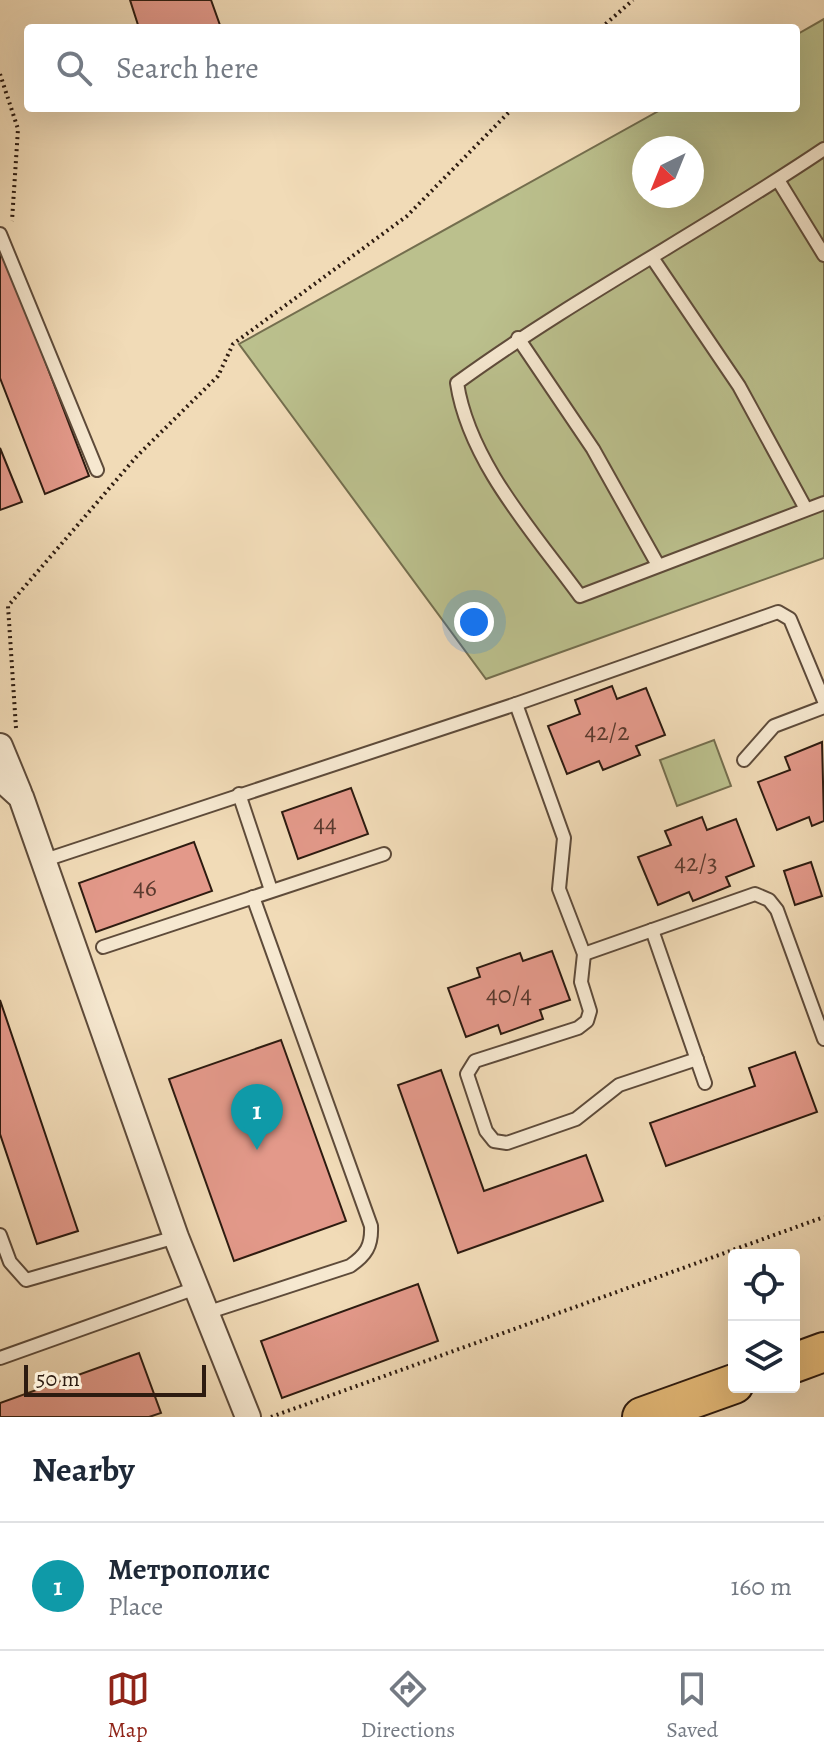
<!DOCTYPE html>
<meta charset="utf-8">
<style>
body{margin:0;font-family:Alegreya,serif;background:#f2f2f3;color:#1f2937}
.controls{position:absolute;right:24px;bottom:24px;display:grid;overflow:hidden;border-radius:8px;box-shadow:0 8px 32px #0002}
.controls button{width:72px;height:72px;display:grid;place-items:center;padding:0;border:0;border-bottom:2px solid #e0e1e3;background:#fff;color:#1f2937;font:40px sans-serif}
.compass{position:absolute;left:632px;top:136px;width:72px;height:72px;border-radius:50%;background:#fff;box-shadow:0 8px 32px #0002;rotate:223deg}
.scale{position:absolute;left:24px;bottom:20px;width:182px;box-sizing:border-box;padding-left:8px;border:4px solid #2d1b10;border-top:0;font-size:22px;line-height:28px;white-space:nowrap;color:#2d1b10;-webkit-text-stroke:6px #f6e8d0;paint-order:stroke}
.you{position:absolute;left:474px;top:622px;width:28px;height:28px;margin:-20px;border:6px solid #fff;border-radius:50%;background:#1a73e8;box-shadow:0 0 0 12px #1a73e833}
.badge{display:grid;place-items:center;width:52px;height:52px;border-radius:50%;background:#8f2418;color:#fff;font-size:26px;font-weight:700}
.pin{position:absolute;translate:-50% -66px;filter:drop-shadow(0 2px 4px #0008)}
.pin::after{content:'';position:absolute;top:42px;width:28px;height:24px;background:inherit;clip-path:polygon(0 0,100% 0,50% 100%)}
.list{margin:0;padding:0;list-style:none}
h2{display:flex;justify-content:space-between;align-items:center;height:104px;margin:0;padding:0 32px;font-size:34px}
h2 small{font-size:26px;font-weight:400;color:#747a83}
.list li{display:grid;grid-template-columns:52px 1fr auto;gap:24px;align-items:center;box-sizing:border-box;height:128px;padding:0 32px;border-top:2px solid #e0e1e3}
.list b{display:block;font-size:30px;white-space:nowrap}
.list p{margin:0;font-size:26px;white-space:nowrap;color:#747a83}
.list em{font-size:26px;font-style:normal;color:#747a83}
.icon{flex:none;width:44px;height:44px;fill:none;stroke:currentColor;stroke-width:2;stroke-linecap:round;stroke-linejoin:round}
.map{position:relative;flex:none;width:824px;height:1417px;overflow:hidden}
.search{position:absolute;background:#fff;box-shadow:0 8px 32px #0002;left:24px;right:24px;top:24px;height:88px;display:flex;align-items:center;gap:20px;box-sizing:border-box;padding:0 28px;border-radius:8px;color:#747a83;font-size:30px}
.sheet{height:232px;background:#fff}
nav{display:flex;justify-content:space-around;align-items:center;box-sizing:border-box;height:112px;border-top:2px solid #e0e1e3;background:#fff;font-size:22px;color:#747a83}
nav a{display:grid;justify-items:center;gap:4px}
nav .on{color:#8f2418}
.map>svg:first-child{display:block}
.green{fill:#bbc08d;stroke:#746e4e;stroke-width:2;fill-rule:evenodd}
.building{fill:#e3998a;stroke:#2d1b10;stroke-width:2}
.lines{fill:none;stroke-linecap:round;stroke-linejoin:round}
.service-casing{stroke:#5e4b3a;stroke-width:16}
.minor-casing{stroke:#5e4b3a;stroke-width:28}
.primary-casing{stroke:#2d1b10;stroke-width:42}
.path{stroke:#2d1b10;stroke-width:4;stroke-dasharray:2 4;stroke-linecap:butt}
.service{stroke:#f6e8d0;stroke-width:12}
.minor{stroke:#f6e8d0;stroke-width:24}
.primary{stroke:#e8be7c;stroke-width:38}
.labels{text-anchor:middle;dominant-baseline:central;stroke-width:6;stroke-linejoin:round;paint-order:stroke}
.number-label{font-size:26px;fill:#5a3a2e}
</style>
<div class="map">
<svg width="824" height="1417" viewBox="0 0 824 1417">
<rect width="100%" height="100%" fill="#f1dbb7"/>
<filter id="stains"><feTurbulence type="fractalNoise" baseFrequency=".0025" numOctaves="4"/><feColorMatrix values="0 0 0 0 .2 0 0 0 0 .09 0 0 0 0 .02 0 0 0 .5 -.17"/></filter>
<radialGradient id="worn" r=".72"><stop offset=".6" stop-color="#630" stop-opacity="0"/><stop offset="1" stop-color="#630" stop-opacity=".3"/></radialGradient>
<g class="green">
<path d="M 824,19 L 824,558 L 486,679 L 239,344 L 664,108 L 796,108 L 796,35 ZM 644,148 L 692,148 L 692,196 L 644,196 Z"/>
<polygon points="714,740 731,786 677,806 660,760"/>
</g>
<g class="building">
<polygon points="130,0 211,0 221,28 139,28"/>
<polygon points="0,243 89,476 45,494 0,378"/>
<polygon points="0,448 22,502 0,510"/>
<polygon points="612,686 617,699 646,688 665,735 636,746 640,755 603,770 599,761 567,774 548,726 580,714 575,700"/>
<polygon points="822,742 824,821 812,826 809,817 777,830 758,782 790,770 785,757"/>
<polygon points="351,788 368,834 298,859 282,812"/>
<polygon points="702,817 707,830 736,819 754,866 726,877 730,886 693,901 689,892 658,905 638,857 671,845 665,831"/>
<polygon points="194,842 212,891 96,932 79,883"/>
<polygon points="811,862 822,896 795,905 784,871"/>
<polygon points="552,951 570,1000 540,1010 543,1019 501,1034 498,1025 466,1037 448,988 480,977 477,968 520,953 523,961"/>
<polygon points="0,1000 78,1231 37,1244 0,1134"/>
<polygon points="281,1040 346,1221 234,1261 169,1079"/>
<polygon points="795,1052 817,1112 666,1166 650,1123 755,1086 749,1068"/>
<polygon points="441,1070 484,1191 586,1155 603,1201 458,1253 398,1085"/>
<polygon points="418,1284 438,1341 282,1398 261,1341"/>
<polygon points="139,1353 161,1413 149,1417 0,1417 0,1403"/>
</g>
<g class="lines">
<defs>
<g id="service">
<path d="M 824,149 C 704,230 574,298 457,383 C 469,462 534,533 580,596 L 824,503"/>
<polyline points="778,180 824,255"/>
<polyline points="0,234 97,470"/>
<polyline points="653,259 739,386 806,509"/>
<polyline points="518,338 593,449 658,565"/>
<polyline points="516,704 564,838 559,889 584,954 581,982 590,1011 587,1021 578,1028 475,1061 467,1074 486,1131 494,1141 507,1143 576,1119 619,1085 697,1059"/>
<polyline points="744,760 774,726 824,707"/>
<polyline points="239,794 271,890"/>
<polyline points="45,860 516,704 778,612 790,619 824,701"/>
<polyline points="652,930 705,1083"/>
<polyline points="103,947 384,854"/>
<polyline points="584,954 755,894 769,900 777,910 824,1039"/>
<polyline points="0,1235 10,1262 26,1280 176,1237"/>
<path d="M 206,1313 L 350,1266 C 366,1255 372,1246 371,1226 L 253,897"/>
<polyline points="0,1358 196,1288"/>
</g>
<g id="minor">
<polyline points="0,746 19,792"/>
<polyline points="0,778 21,797 176,1237 248,1417"/>
</g>
<g id="primary">
<polyline points="794,1363 824,1352"/>
<polyline points="642,1417 734,1384"/>
</g>
</defs>
<use href="#service" class="service-casing"/>
<use href="#minor" class="minor-casing"/>
<use href="#primary" class="primary-casing"/>
<g class="path">
<polyline points="601,28 633,0"/>
<polyline points="0,74 18,129 12,221"/>
<polyline points="16,728 8,606 137,456 218,376 233,344 407,216 513,108"/>
<polyline points="271,1417 824,1217"/>
</g>
<use href="#service" class="service"/>
<use href="#minor" class="minor"/>
<use href="#primary" class="primary"/>
</g>
<g class="labels">
<g class="number-label">
<text x="607" y="731">42/2</text>
<text x="325" y="823">44</text>
<text x="696" y="862">42/3</text>
<text x="145" y="887">46</text>
<text x="509" y="994">40/4</text>
</g>
</g>
<rect width="100%" height="100%" filter="url(#stains)"/>
<rect width="100%" height="100%" fill="url(#worn)"/>
</svg>
<div class="controls">
<button><svg class="icon" aria-label="locate" viewBox="0 0 24 24"><circle cx="12" cy="12" r="6"/><path d="M12 2v4M12 18v4M2 12h4M18 12h4"/></svg></button>
<button><svg class="icon" aria-label="layers" viewBox="0 0 24 24"><path d="M12 4l9 5-9 5-9-5zM3 14l9 5 9-5"/></svg></button>
</div>
<svg class="compass" viewBox="-18 -18 36 36"><path d="M0-13l5 13h-10z" fill="#e53935"/><path d="M0 13l5-13h-10z" fill="#747a83"/></svg>
<div class="scale">50 m</div>
<div class="you"></div>
<div class="pin badge" style="left:257px;top:1150px;background:#0f9aa8">1</div>
<div class="search"><svg class="icon" aria-label="search" viewBox="0 0 24 24"><circle cx="10" cy="10" r="6"/><path d="M15 15l6 6"/></svg>Search here</div>
</div>
<section class="sheet">
<h2>Nearby<small></small></h2>
<ul class="list">
<li><span class="badge" style="background:#0f9aa8">1</span><div><b>Метрополис</b><p>Place</p></div><em>160 m</em></li>
</ul>
</section>
<nav>
<a class="on"><svg class="icon" aria-label="map" viewBox="0 0 24 24"><path d="M3 6l6-2 6 2 6-2v14l-6 2-6-2-6 2zM9 4v14M15 6v14"/></svg>Map</a>
<a><svg class="icon" aria-label="directions" viewBox="0 0 24 24"><path d="M12 3l9 9-9 9-9-9zM9 14v-3h6M13 9l2 2-2 2"/></svg>Directions</a>
<a><svg class="icon" aria-label="saved" viewBox="0 0 24 24"><path d="M7 4h10v16l-5-4-5 4z"/></svg>Saved</a>
</nav>
